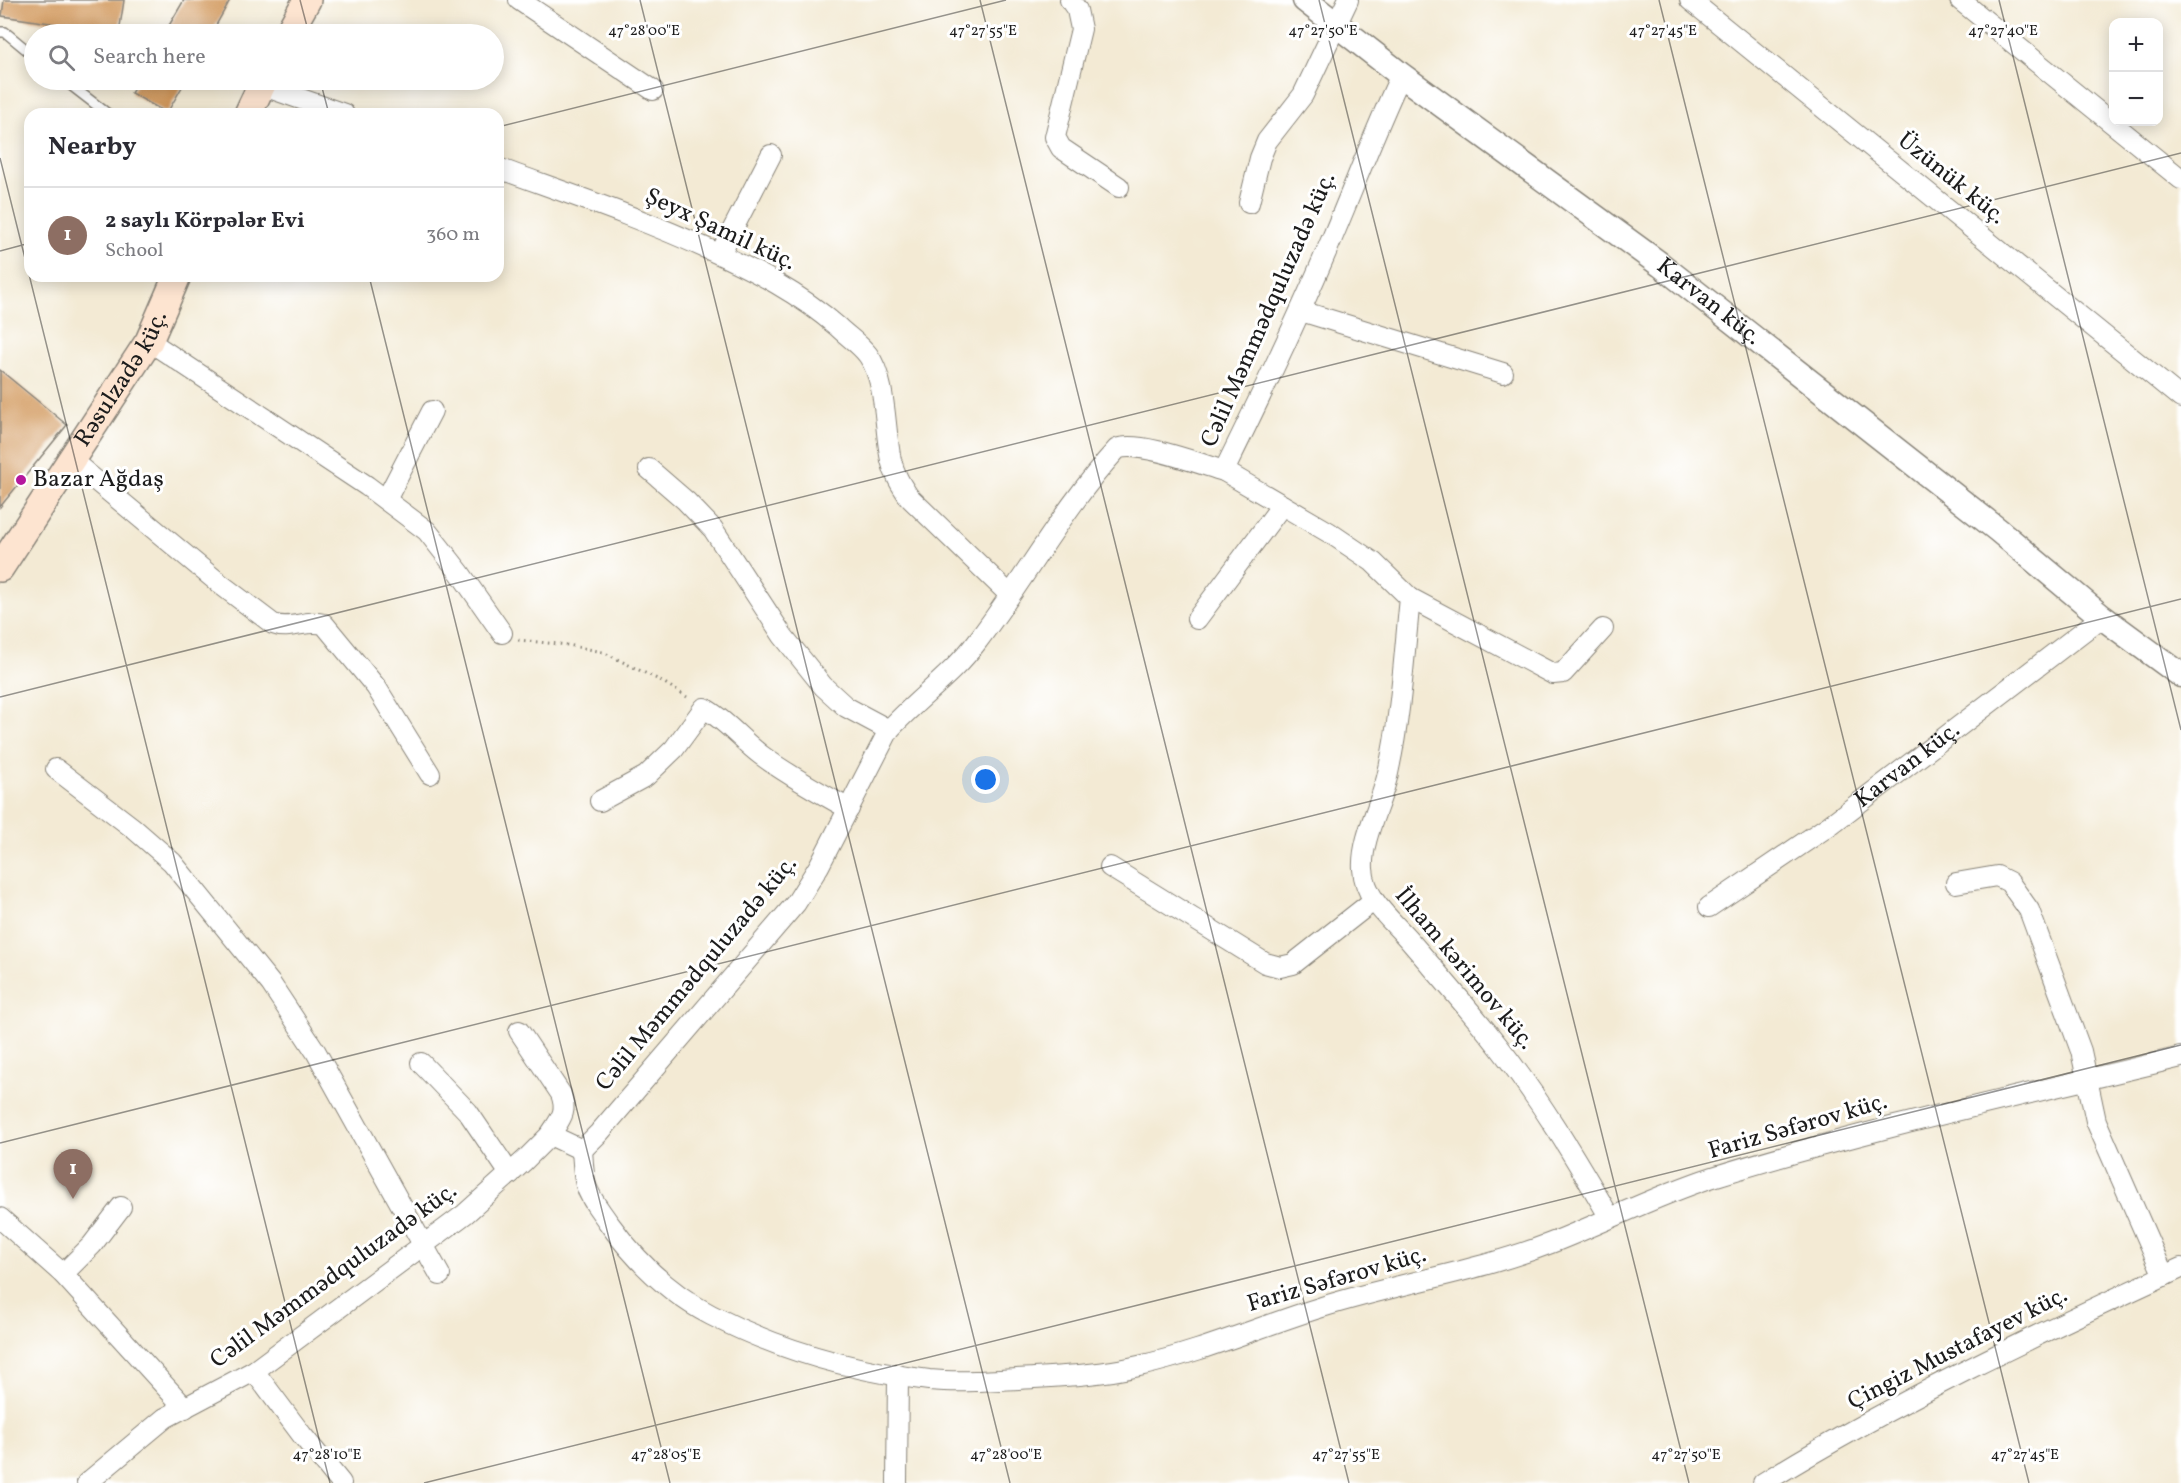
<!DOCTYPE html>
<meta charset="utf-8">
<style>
body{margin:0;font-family:Vollkorn,serif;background:#f2f2f3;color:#2b2b33}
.controls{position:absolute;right:18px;top:18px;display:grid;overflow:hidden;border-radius:12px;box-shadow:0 3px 15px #0003}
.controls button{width:54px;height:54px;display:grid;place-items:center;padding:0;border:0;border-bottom:2px solid #e1e1e2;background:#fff;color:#2b2b33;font:30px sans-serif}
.you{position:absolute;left:986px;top:780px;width:21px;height:21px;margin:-15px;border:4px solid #fff;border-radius:50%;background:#1a73e8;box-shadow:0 0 0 9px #1a73e833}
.badge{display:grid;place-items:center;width:39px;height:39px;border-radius:50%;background:#db2777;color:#fff;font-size:20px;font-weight:700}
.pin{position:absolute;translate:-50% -50px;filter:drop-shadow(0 2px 3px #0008)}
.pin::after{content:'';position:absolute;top:32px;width:21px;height:18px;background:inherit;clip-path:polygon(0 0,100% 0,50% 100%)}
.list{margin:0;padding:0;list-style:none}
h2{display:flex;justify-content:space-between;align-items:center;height:78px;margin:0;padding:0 24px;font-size:26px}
h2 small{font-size:20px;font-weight:400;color:#7c7c81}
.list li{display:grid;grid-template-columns:39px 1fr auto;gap:18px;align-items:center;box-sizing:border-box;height:96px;padding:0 24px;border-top:2px solid #e1e1e2}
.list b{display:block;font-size:22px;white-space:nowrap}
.list p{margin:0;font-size:20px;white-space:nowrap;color:#7c7c81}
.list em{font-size:20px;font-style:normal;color:#7c7c81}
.icon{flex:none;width:33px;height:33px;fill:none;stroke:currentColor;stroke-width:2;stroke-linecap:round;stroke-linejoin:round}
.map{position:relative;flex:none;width:2181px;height:1483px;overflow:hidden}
.search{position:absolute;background:#fff;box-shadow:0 3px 15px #0003;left:24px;top:24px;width:480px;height:66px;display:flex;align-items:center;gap:15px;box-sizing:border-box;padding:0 21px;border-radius:33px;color:#7c7c81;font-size:22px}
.panel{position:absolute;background:#fff;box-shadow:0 3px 15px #0003;left:24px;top:108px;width:480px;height:174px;border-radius:18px}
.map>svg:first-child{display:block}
.building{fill:#d1985c}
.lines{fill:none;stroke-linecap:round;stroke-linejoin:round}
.service-casing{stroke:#888378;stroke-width:12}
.minor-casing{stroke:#888378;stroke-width:22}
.tertiary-casing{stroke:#888378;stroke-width:27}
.secondary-casing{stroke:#888378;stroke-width:30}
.path{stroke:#888378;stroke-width:3;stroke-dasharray:1.5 4.5;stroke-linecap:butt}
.service{stroke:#fff;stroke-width:9}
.minor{stroke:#fff;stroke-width:20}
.tertiary{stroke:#fff;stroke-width:24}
.secondary{stroke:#fde4d0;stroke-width:27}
.ticks{fill:none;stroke:#1c1c1c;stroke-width:1.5;stroke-opacity:0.45}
.poi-dot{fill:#b5179e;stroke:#fff;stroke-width:2}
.labels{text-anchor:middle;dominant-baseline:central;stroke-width:6;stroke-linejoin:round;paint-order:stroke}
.street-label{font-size:24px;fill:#1c1c1c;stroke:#fff}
.poi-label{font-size:24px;fill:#1c1c1c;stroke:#fff;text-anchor:start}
.ticks-label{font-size:15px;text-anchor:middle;fill:#1c1c1c;stroke:#fff;stroke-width:6;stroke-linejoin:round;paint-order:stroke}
</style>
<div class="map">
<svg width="2181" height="1483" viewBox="0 0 2181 1483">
<rect width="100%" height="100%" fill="#fff"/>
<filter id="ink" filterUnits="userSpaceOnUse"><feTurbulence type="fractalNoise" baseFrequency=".0167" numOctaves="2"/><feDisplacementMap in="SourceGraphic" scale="12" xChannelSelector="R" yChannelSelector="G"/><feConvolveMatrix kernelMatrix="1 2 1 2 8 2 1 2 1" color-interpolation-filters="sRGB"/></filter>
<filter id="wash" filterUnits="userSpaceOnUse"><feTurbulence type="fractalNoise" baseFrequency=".008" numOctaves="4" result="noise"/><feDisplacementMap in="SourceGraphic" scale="24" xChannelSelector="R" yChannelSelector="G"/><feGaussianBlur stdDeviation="1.35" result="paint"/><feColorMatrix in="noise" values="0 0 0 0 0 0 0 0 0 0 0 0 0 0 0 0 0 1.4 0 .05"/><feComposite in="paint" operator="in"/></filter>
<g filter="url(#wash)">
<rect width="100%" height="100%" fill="#f3ead4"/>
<g id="blocks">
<g class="building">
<polygon points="4,0 124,0 119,33 2,16"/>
<polygon points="184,0 230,0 211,34 164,34"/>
<polygon points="139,80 186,80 167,113 131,93"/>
<polygon points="0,370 67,425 0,507"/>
</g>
</g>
</g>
<g filter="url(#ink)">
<use href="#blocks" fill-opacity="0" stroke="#888378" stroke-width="1.5"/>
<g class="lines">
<defs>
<g id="service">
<polyline points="0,32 5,32 34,56"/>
<polyline points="64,80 108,114"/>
</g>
<g id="minor">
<polyline points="519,0 653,90"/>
<polyline points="1070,0 1077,10 1081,29 1055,137 1061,148 1119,187"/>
<polyline points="1690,0 2181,398"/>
<polyline points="1960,0 2181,179"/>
<polyline points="261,85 344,114"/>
<path d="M 498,168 C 569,194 641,218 710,250 C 756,271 799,293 838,327 C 847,336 860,344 868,355 C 887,381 884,429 891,460 C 894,474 901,485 909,497 L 1010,595"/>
<polyline points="1249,203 1260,158 1267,141 1303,95 1348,0"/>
<polyline points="720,254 771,155"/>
<polyline points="1301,311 1503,373"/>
<polyline points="149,341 367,486 427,531 460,573 502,633"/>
<path d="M 71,460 L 219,583 L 273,624 C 290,631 306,619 324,624 L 376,687 L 430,774"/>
<polyline points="649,469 686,501 713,529 783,636 823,686 846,707 889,730"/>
<path d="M 1224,471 L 1330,533 L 1373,562 L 1410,598 C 1404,656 1401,715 1388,773 C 1382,803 1361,838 1363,869 C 1365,900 1390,918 1409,940 C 1439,975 1470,1010 1499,1047 C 1541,1101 1576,1159 1610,1218"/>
<polyline points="386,500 432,411"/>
<polyline points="1410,598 1553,674 1563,673 1603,629"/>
<polyline points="1197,619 1282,505"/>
<polyline points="56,769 133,828 172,862 271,984 316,1052 440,1275"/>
<path d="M 600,801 L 646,776 L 674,749 L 704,708 C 726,720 742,741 761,755 C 789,776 819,792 849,809"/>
<polyline points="1110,867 1265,963 1280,967 1293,964 1373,901"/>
<polyline points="1956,883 1997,876 2009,882 2029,910 2081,1051 2096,1121 2164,1276"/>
<path id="s1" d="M 1709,907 L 1830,825 L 2102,617"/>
<path d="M 519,1031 L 561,1094 C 568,1113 560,1119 550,1135"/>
<polyline points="421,1063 468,1112 510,1174"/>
<path d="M 582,1150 C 583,1161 583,1174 586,1185 C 590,1199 600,1210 608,1222 C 636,1261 668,1293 711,1315 C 779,1350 854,1371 929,1380 C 963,1383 1000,1380 1034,1378 C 1069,1376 1104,1374 1139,1366 C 1202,1352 1261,1326 1322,1307 C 1398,1283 1477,1272 1551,1243 C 1605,1222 1657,1195 1713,1177 C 1867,1129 2025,1095 2181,1057"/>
<polyline points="0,1218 63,1274 185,1408"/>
<polyline points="63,1274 92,1245 121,1207"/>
<polyline points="254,1371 302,1435 341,1483"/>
<path d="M 87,1483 L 165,1418 L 254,1371 L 465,1214 L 524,1161 L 550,1135 L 582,1150 L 599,1133 L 796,903 L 819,866 L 889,730 C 917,699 951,676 976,643 C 1025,579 1063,508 1117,449 C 1137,440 1200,464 1224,471 C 1261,396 1297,321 1330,243 C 1354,187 1375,130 1401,75"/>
<polyline points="897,1483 898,1375"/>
<path d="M 1763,1483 C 1896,1401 2039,1333 2181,1268"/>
</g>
<g id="tertiary">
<path id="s2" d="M 1305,0 L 1401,75 L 1661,265 L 1998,530 L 2102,617 L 2181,675"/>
</g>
<g id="secondary">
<polyline points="288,34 307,0"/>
<polyline points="248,114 264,80"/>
<path id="s3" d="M 0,568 L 149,341 L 177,276"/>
</g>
</defs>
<use href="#service" class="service-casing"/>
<use href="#minor" class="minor-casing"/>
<use href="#tertiary" class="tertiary-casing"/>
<use href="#secondary" class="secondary-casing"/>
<polyline class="path" points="518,640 568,645 603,652 663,682 687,697"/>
<use href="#service" class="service"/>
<use href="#minor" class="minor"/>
<use href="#tertiary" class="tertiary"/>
<use href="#secondary" class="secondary"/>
</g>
</g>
<path class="ticks" d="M 300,0 L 309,34M 640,0 L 1010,1483M 980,0 L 1349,1483M 1319,0 L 1689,1483M 1659,0 L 2029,1483M 1999,0 L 2181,730M 320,80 L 329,114M 498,127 L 1006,0M 0,158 L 330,1483M 0,251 L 30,243M 369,276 L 670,1483M 0,697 L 2181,153M 0,1143 L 2181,599M 424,1483 L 2181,1045"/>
<circle class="poi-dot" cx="21" cy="480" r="6"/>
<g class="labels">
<g class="street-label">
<text transform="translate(1951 179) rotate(39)">Üzünük küç.</text>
<text transform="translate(720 230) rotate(25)">Şeyx Şamil küç.</text>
<text stroke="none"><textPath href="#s2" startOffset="504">Karvan küç.</textPath></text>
<text transform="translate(1269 310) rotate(-66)">Cəlil Məmmədquluzadə küç.</text>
<text stroke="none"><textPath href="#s3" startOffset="225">Rəsulzadə küç.</textPath></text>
<text stroke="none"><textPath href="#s1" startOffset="244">Karvan küç.</textPath></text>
<text transform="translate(1464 969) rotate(50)">İlham kərimov küç.</text>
<text transform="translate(697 974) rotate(-50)">Cəlil Məmmədquluzadə küç.</text>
<text transform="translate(1798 1127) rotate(-16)">Fariz Səfərov küç.</text>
<text transform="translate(334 1276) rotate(-36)">Cəlil Məmmədquluzadə küç.</text>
<text transform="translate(1337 1280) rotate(-16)">Fariz Səfərov küç.</text>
<text transform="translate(1958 1349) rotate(-27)">Çingiz Mustafayev küç.</text>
</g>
<g class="poi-label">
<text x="33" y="480">Bazar Ağdaş</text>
</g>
</g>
<g class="ticks-label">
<text x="644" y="35">47°28'00"E</text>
<text x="983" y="35">47°27'55"E</text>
<text x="1323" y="35">47°27'50"E</text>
<text x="1663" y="35">47°27'45"E</text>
<text x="2003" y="35">47°27'40"E</text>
<text x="327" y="1459">47°28'10"E</text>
<text x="666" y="1459">47°28'05"E</text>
<text x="1006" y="1459">47°28'00"E</text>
<text x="1346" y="1459">47°27'55"E</text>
<text x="1686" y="1459">47°27'50"E</text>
<text x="2025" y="1459">47°27'45"E</text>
</g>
</svg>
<div class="controls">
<button>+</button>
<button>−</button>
</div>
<div class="you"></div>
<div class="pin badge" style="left:73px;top:1199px;background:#8d6e63">1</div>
<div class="search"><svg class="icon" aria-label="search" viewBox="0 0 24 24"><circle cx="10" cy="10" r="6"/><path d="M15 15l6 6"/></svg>Search here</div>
<section class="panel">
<h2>Nearby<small></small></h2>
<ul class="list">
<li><span class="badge" style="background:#8d6e63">1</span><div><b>2 saylı Körpələr Evi</b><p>School</p></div><em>360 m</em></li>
</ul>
</section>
</div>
